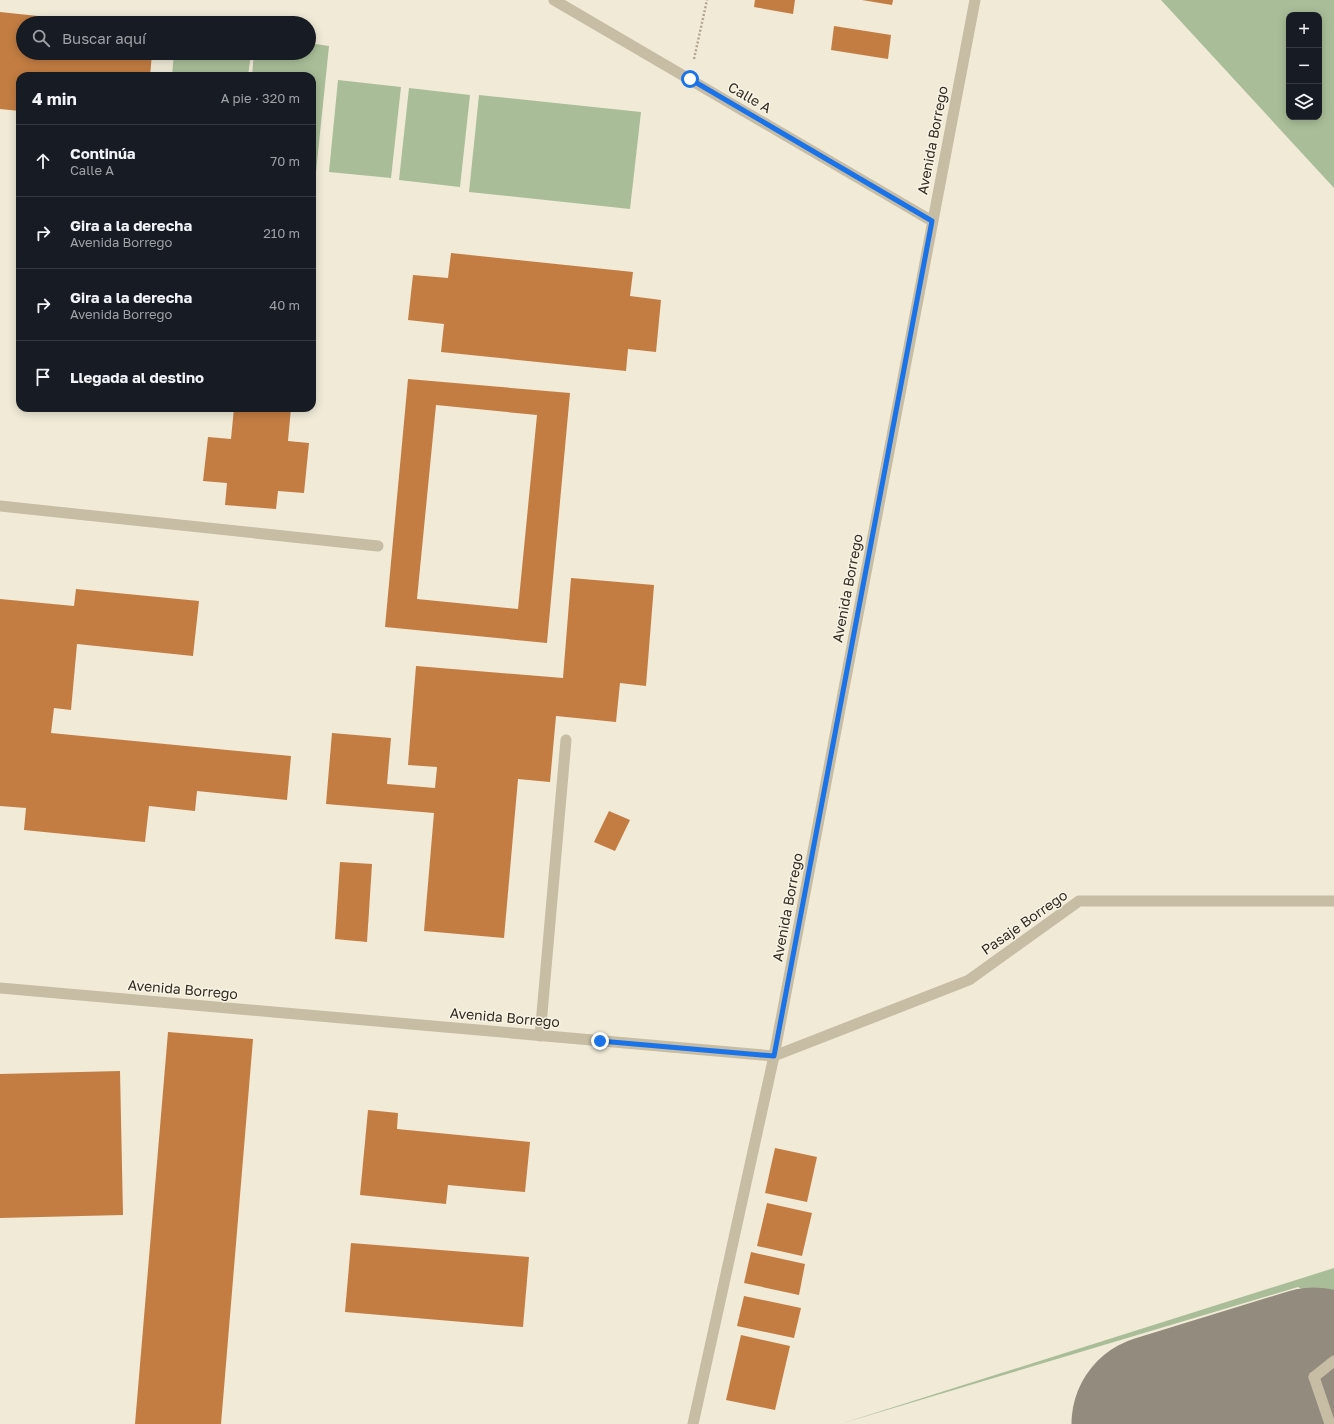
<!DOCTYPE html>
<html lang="es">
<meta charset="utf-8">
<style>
body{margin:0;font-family:"Golos Text",sans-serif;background:#242831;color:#f1f3f6}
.controls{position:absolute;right:12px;top:12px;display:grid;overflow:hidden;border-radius:8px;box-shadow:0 2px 10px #0003}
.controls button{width:36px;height:36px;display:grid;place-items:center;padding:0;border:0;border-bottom:1px solid #363941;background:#171b24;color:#f1f3f6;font:20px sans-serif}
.stop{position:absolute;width:12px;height:12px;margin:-9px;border:3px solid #1a73e8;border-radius:50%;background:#fff}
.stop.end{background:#1a73e8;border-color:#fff;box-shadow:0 1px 4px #0008}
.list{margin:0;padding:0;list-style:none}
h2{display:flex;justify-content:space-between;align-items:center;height:52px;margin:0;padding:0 16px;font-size:17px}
h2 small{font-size:13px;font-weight:400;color:#9ea1a6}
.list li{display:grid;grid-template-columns:26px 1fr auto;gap:12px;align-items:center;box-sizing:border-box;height:72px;padding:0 16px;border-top:1px solid #363941}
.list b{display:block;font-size:15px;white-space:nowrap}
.list p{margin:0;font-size:13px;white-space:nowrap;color:#9ea1a6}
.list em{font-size:13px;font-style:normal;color:#9ea1a6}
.icon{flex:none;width:22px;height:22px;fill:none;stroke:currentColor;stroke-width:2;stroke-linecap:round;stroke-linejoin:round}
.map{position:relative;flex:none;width:1334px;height:1424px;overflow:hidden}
.search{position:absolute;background:#171b24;box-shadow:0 2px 10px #0003;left:16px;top:16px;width:300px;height:44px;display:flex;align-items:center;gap:10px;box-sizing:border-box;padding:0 14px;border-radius:22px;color:#9ea1a6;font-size:15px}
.panel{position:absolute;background:#171b24;box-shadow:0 2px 10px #0003;left:16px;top:72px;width:300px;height:340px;border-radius:12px}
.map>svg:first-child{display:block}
.green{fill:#a9be98;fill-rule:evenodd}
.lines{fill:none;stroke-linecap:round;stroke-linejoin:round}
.runway{stroke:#928b7e;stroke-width:179}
.building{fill:#c37d42;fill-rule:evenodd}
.path{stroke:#b3a68e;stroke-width:2.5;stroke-dasharray:2 2;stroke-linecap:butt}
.service{stroke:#c7bca4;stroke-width:11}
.minor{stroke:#c7bca4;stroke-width:11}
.tertiary{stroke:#c7bca4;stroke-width:11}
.route{stroke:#1a73e8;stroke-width:5}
.labels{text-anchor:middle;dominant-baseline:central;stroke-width:3;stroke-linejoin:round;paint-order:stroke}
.street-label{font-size:14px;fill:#332c25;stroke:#f8f3e3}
</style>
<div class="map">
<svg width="1334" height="1424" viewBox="0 0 1334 1424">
<rect width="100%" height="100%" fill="#f0ead7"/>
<g class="green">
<path d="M 1161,0 L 1334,0 L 1334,188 ZM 1289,15 L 1319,15 L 1319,117 L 1289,117 Z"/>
<polygon points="309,43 329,46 316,172 312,172 312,76 252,76 254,53 309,53"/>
<polygon points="174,53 251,53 248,76 172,76"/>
<polygon points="338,80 401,87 391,178 329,172"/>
<polygon points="409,88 470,95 460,187 399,180"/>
<polygon points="479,95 641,112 630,209 469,192"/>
<polygon points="1334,1268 1334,1307 1298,1287 840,1424"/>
</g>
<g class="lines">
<polyline class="runway" points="1161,1424 1314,1377"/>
</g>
<g class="building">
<polygon points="755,0 795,0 793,14 754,7"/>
<polygon points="862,0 893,0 892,5"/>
<polygon points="0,12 38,16 37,23 23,23 23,53 152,54 150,76 20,76 20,111 0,109"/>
<polygon points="71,16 130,22 130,23 71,23"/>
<polygon points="834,26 891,35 888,59 831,50"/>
<polygon points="451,253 633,272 630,296 661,300 656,352 628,349 626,371 441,352 444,324 408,320 413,275 448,278"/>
<polygon points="312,346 314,346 313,358 312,358"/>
<path d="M 408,379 L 570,393 L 547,643 L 385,627 ZM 436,405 L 537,415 L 518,609 L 417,599 Z"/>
<polygon points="234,408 291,408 288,441 309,443 304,493 278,491 276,509 225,505 227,483 203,481 208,437 231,439"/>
<polygon points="571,578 654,585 646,686 620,683 616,722 556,716 550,782 518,779 504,938 424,931 434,813 326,804 332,733 391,738 387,784 435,788 437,767 408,765 416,666 563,678"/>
<polygon points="76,589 199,601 193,656 77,644 71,710 54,708 51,733 291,756 287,800 197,791 195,811 149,806 145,842 24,830 26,808 0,806 0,599 74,606"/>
<polygon points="609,811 630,820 615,851 594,842"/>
<polygon points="340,862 372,864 367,942 335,939"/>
<polygon points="168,1032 253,1039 221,1424 135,1424"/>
<polygon points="120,1071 123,1215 0,1218 0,1074"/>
<polygon points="368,1110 398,1113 397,1129 530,1142 525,1192 448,1185 446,1204 360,1195"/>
<polygon points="775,1148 817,1157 807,1202 765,1193"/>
<polygon points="767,1203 812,1213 802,1256 757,1246"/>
<polygon points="351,1243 529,1257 523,1327 345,1312"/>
<polygon points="751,1252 805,1264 799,1295 744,1283"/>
<polygon points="744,1296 801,1308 794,1338 737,1326"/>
<polygon points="741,1335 790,1346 775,1410 726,1400"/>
</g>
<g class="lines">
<polyline class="path" points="694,59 707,0"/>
<g class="service">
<polyline points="0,506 378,546"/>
<polyline points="540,1036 566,740"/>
<polyline points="1314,1377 1330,1424"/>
</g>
<g class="minor">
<polyline points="554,0 932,221"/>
<polyline points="1314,1377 1334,1361"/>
<polyline points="693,1424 774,1056 969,980 1079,901 1334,901"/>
</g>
<polyline class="tertiary" points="0,988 774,1056 975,0"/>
</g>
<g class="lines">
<polyline class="route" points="600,1041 774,1056 932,221 690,79"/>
</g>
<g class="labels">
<g class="street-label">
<text transform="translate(750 97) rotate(30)">Calle A</text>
<text transform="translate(932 140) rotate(-79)">Avenida Borrego</text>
<text transform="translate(847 588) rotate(-79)">Avenida Borrego</text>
<text transform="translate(787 907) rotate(-79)">Avenida Borrego</text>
<text transform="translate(1024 922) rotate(-35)">Pasaje Borrego</text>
<text transform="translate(183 989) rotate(5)">Avenida Borrego</text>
<text transform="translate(505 1017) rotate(5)">Avenida Borrego</text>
</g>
</g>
</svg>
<div class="controls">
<button>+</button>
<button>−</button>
<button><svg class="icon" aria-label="layers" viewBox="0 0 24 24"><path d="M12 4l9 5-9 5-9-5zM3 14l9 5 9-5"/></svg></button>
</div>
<div class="stop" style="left:690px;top:79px"></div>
<div class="stop end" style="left:600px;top:1041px"></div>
<div class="search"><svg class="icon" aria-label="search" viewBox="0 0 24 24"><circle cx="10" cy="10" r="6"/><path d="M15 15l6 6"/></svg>Buscar aquí</div>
<section class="panel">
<h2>4 min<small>A pie · 320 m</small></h2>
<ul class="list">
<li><svg class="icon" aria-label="ahead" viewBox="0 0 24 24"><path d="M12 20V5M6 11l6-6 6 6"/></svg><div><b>Continúa</b><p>Calle A</p></div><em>70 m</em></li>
<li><svg class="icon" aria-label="right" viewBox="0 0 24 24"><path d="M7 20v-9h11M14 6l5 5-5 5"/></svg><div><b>Gira a la derecha</b><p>Avenida Borrego</p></div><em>210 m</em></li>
<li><svg class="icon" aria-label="right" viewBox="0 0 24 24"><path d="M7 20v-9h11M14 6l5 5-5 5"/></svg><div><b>Gira a la derecha</b><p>Avenida Borrego</p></div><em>40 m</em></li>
<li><svg class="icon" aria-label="arrive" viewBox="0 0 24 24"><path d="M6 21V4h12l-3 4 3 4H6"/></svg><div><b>Llegada al destino</b></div></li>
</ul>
</section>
</div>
